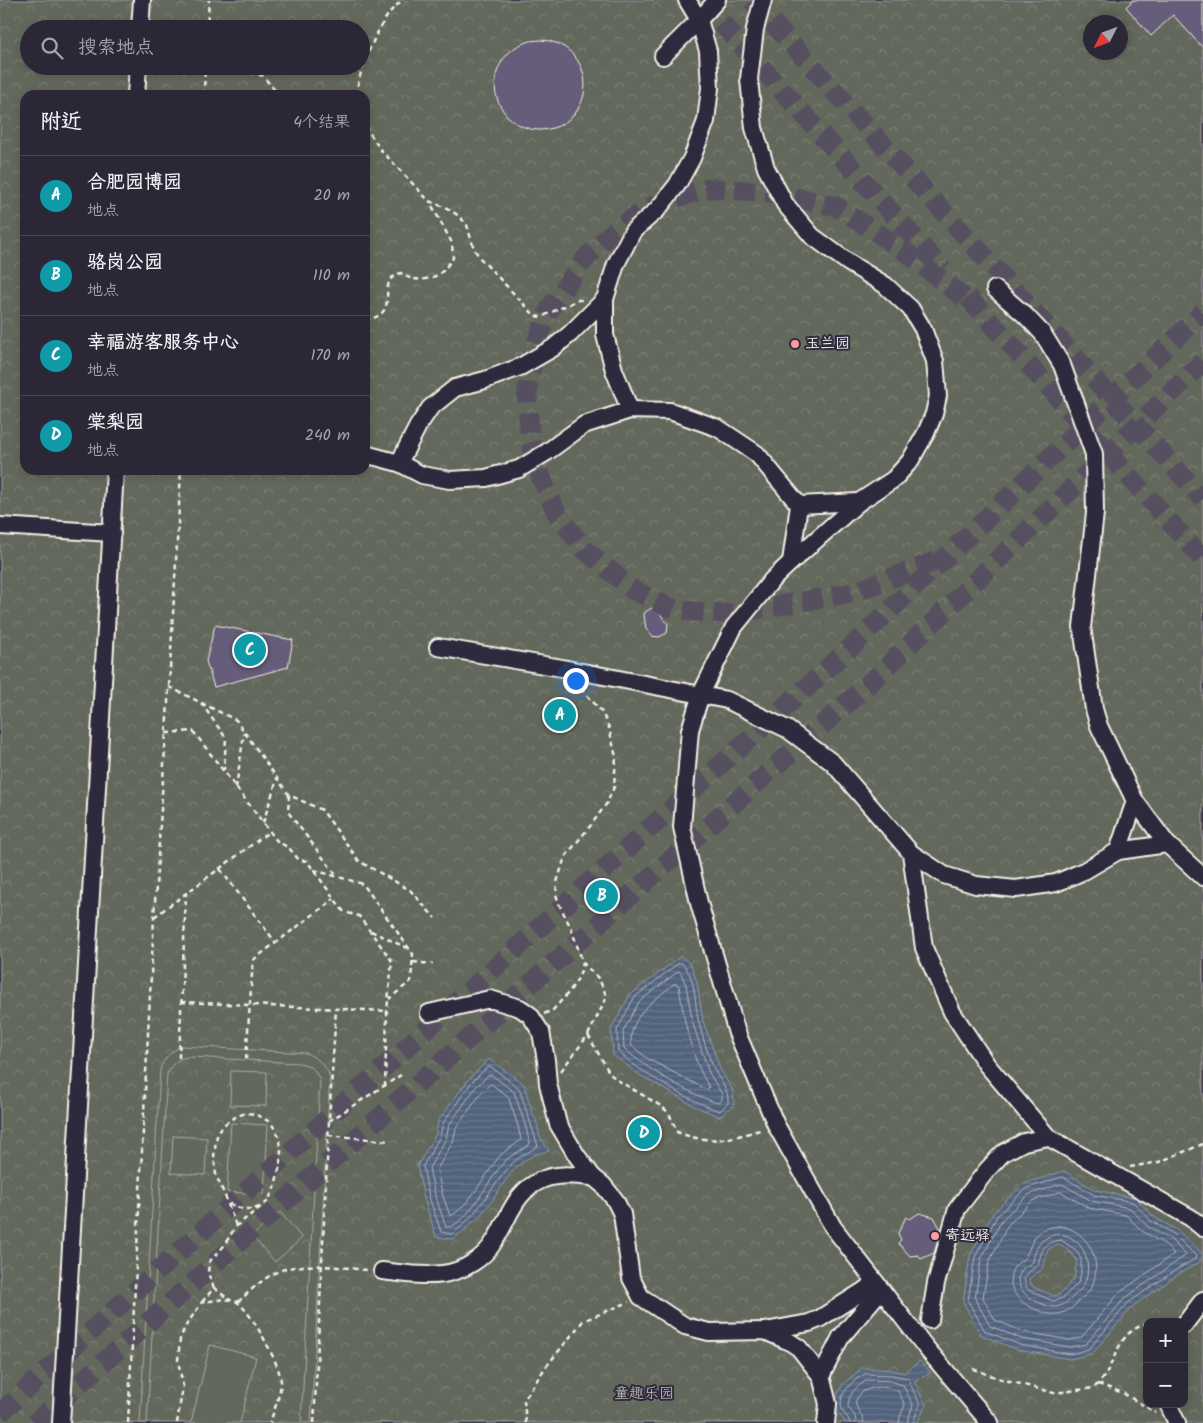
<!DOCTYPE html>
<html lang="zh">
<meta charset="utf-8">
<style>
body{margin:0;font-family:Kalam,"LXGW WenKai TC",sans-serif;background:#383342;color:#f1f3f6}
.controls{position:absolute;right:15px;bottom:15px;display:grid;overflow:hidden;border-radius:10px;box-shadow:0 2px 8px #0003}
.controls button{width:45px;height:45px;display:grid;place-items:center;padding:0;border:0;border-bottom:1px solid #484452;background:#2c2737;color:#f1f3f6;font:25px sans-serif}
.compass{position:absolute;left:1083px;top:15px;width:45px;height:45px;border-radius:50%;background:#2c2737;box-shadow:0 2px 8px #0003;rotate:228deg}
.you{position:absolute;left:575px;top:680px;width:18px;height:18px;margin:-12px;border:4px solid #fff;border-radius:50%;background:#1a73e8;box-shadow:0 0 0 8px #1a73e833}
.badge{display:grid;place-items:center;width:32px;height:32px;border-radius:50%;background:#ff9aa2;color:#fff;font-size:16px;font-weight:700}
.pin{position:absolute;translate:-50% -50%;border:2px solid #fff;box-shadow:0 1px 5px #0006}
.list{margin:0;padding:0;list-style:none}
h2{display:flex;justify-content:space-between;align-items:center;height:65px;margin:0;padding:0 20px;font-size:21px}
h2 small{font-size:16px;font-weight:400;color:#a6a5ad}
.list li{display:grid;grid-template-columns:32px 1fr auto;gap:15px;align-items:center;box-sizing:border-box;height:80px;padding:0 20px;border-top:1px solid #484452}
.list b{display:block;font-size:19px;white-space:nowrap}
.list p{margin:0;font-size:16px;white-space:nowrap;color:#a6a5ad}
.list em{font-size:16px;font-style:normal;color:#a6a5ad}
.icon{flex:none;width:28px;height:28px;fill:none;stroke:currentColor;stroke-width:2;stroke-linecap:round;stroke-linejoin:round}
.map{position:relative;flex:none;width:1203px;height:1423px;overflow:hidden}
.search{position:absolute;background:#2c2737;box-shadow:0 2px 8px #0003;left:20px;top:20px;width:350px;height:55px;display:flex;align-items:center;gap:12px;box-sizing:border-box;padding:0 18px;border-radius:28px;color:#a6a5ad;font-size:19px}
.panel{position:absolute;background:#2c2737;box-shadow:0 2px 8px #0003;left:20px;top:90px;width:350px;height:385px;border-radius:15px}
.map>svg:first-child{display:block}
.forest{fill:url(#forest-crowns);stroke:#acaca2;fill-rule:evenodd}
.pitch{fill:#63685b;stroke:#acaca2}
.water{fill:url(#water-rules);stroke:#929ba7;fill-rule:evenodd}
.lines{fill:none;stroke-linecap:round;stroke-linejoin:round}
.shore{stroke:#b3b8bd;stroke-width:1}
.building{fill:#665d7a;stroke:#f4f1e8}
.major-tunnel{stroke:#565061;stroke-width:20;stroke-dasharray:20 10;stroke-linecap:butt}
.minor-casing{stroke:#f4f1e8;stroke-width:20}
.path{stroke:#f4f1e8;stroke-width:2.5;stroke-dasharray:5 4;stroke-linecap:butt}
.minor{stroke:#2f2a3d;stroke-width:16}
.poi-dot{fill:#ff9aa2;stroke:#2f2a3d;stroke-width:2}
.labels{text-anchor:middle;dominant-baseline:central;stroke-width:4;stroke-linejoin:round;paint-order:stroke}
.poi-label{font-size:15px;fill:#f4f1e8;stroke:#2f2a3d;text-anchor:start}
.park-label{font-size:15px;fill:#b3b3a9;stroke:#2f2a3d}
</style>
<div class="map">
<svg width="1203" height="1423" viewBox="0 0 1203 1423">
<defs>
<pattern id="forest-crowns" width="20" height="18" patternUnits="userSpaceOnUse" patternTransform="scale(1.25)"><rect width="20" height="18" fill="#63685b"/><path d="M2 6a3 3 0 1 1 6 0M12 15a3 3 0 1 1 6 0" fill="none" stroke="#7a7e73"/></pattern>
<pattern id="water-rules" width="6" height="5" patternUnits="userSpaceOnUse" patternTransform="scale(1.25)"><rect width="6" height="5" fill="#51627c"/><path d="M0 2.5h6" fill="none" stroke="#6b798f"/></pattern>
</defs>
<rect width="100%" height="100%" fill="#3a3449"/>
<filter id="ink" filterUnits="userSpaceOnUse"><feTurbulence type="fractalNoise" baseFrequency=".02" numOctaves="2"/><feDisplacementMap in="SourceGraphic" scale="10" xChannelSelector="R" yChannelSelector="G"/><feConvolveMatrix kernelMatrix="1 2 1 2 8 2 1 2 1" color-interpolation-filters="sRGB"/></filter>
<g filter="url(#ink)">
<path class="forest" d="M 0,0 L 1203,0 L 1203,1423 L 0,1423 ZM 1090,22 L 1120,22 L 1120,52 L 1090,52 ZM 29,29 L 361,29 L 361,66 L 29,66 ZM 25,95 L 365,95 L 365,470 L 25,470 ZM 1147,1322 L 1184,1322 L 1184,1404 L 1147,1404 Z"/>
<g class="pitch">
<path d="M 182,1046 L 306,1053 C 318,1059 326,1065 330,1077 L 311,1423 L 301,1423 L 320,1082 C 317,1070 310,1065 299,1063 L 192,1057 C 178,1057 173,1062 167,1074 L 147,1423 L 140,1423 L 160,1070 C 163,1059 171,1051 182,1046 Z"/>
<polygon points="231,1071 267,1072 266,1106 230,1105"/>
<polygon points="231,1123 268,1125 264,1194 227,1192"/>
<polygon points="173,1136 207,1138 205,1175 171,1173"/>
<polygon points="280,1212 302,1238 275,1262 252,1236"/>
<polygon points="210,1345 256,1357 240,1423 191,1423"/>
</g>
<g class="water">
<polygon points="681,956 691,965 697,982 703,1021 720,1069 733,1091 734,1105 720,1117 694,1106 638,1074 613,1055 611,1029 630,995"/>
<path d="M 489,1059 L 524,1084 L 532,1112 L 536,1120 L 540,1137 L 549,1151 C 513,1157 505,1185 485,1210 C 475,1221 465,1230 453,1239 L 436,1237 L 424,1198 L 417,1166 L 436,1134 L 438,1121 L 468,1080 Z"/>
<path d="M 1064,1171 L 1095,1190 L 1136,1198 L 1154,1217 L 1177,1230 L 1203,1254 L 1200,1262 L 1177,1275 L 1132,1307 L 1092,1354 L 1070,1359 L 1018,1350 L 981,1335 L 963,1302 L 970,1256 L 993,1213 L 1023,1184 ZM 1060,1245 L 1073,1254 L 1077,1261 L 1074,1279 L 1060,1294 L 1054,1296 L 1033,1287 L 1029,1279 C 1033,1274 1040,1273 1043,1267 C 1046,1262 1045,1255 1048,1250 L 1054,1246 Z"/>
<polygon points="920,1361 931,1373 914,1381 926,1405 917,1423 846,1423 839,1414 836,1408 837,1395 843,1384 862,1368 892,1370 904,1373"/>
</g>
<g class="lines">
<g class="shore">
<path d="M 679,963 L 682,963 C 697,978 694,1004 699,1023 C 703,1038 708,1056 715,1071 C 721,1083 729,1089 728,1103 L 720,1111 C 693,1103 637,1071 618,1051 L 617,1030 L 634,998 Z"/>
<path d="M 679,971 L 681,973 L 686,985 L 693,1024 L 709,1073 L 722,1094 L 722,1100 L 718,1103 C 695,1097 641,1066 624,1048 L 623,1031 L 639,1002 Z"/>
<path d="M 674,984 L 677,984 L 679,986 C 684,1021 691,1057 709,1087 L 707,1090 L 648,1059 L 631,1045 C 629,1016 654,1000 674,984 Z"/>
<path d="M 488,1067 L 491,1067 L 519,1088 L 538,1146 C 530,1152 517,1157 510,1166 C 489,1190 478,1215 452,1234 L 441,1232 L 429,1197 L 423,1166 L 440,1136 L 443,1123 L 471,1083 Z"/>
<path d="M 489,1075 L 492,1075 L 514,1092 L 525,1124 L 530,1144 C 523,1150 514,1153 507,1159 C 493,1171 466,1229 446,1227 L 435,1195 L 429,1168 L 446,1139 L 449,1125 L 476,1087 Z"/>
<path d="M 491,1084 L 508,1096 L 518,1126 L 521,1140 C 514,1146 505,1150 499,1157 C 487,1172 467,1209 450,1216 L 442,1193 L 437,1169 L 453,1142 L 456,1128 L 482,1092 Z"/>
<polygon points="1063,1177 1094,1195 1133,1202 1151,1221 1174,1234 1196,1256 1195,1259 1174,1271 1128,1303 1089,1349 1070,1354 1020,1345 985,1331 968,1301 975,1257 997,1216 1025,1189"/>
<polygon points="1062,1184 1092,1201 1130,1208 1147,1226 1170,1239 1186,1255 1124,1299 1086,1344 1070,1347 1022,1339 990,1326 975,1299 981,1259 1002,1220 1028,1195"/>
<polygon points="1061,1192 1089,1208 1126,1215 1142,1231 1166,1245 1174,1254 1119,1293 1082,1337 1070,1340 1024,1332 995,1320 983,1298 989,1262 1008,1225 1032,1201"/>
<path d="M 1060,1226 C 1089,1230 1104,1263 1091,1288 C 1088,1294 1082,1297 1078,1302 C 1071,1309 1065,1314 1055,1314 C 1045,1315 1035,1309 1027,1305 C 1013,1297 1005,1279 1015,1266 C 1018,1262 1024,1260 1026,1256 C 1035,1236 1036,1228 1060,1226 Z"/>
<path d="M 1059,1234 C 1083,1236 1094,1264 1084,1284 C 1082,1289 1077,1292 1074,1296 C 1061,1309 1053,1310 1036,1301 C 1026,1296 1019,1291 1018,1278 L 1023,1268 L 1033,1262 C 1035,1246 1042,1236 1059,1234 Z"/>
<path d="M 1061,1240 L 1076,1250 L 1081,1259 L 1081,1274 L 1078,1283 L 1063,1298 L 1053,1301 L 1030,1291 L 1026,1287 L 1024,1278 L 1029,1272 L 1038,1265 C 1042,1250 1043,1242 1061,1240 Z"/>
<path d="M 850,1423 C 849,1417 844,1415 842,1409 C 837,1394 853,1380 865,1374 L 892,1375 L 909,1378 L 910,1384 L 920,1404 L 913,1423"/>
<path d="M 856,1423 L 855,1416 L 848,1407 C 848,1394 856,1387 867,1380 L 890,1381 L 903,1385 L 913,1405 L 907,1423"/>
<path d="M 864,1423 C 863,1414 858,1412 856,1405 C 854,1401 858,1397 860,1394 C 871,1385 886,1386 898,1391 L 905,1405 L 900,1417 L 899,1423"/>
</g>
</g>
<g class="building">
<polygon points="1133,0 1203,0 1203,48 1173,15 1151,36 1126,7"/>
<circle cx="540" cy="85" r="45"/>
<polygon points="652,608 658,611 668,624 667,633 659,637 652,636 646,629 644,615 645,612"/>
<polygon points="215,625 293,640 288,667 214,687 206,661"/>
<polygon points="919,1213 934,1217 941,1230 934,1253 921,1259 918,1255 910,1256 898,1243 901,1240 898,1233 906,1217 910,1219"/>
</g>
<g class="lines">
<g class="major-tunnel">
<polyline points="701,0 943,270"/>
<polyline points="752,0 1203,499"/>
<polyline points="968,297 1203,559"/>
<polyline points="936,561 852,593 729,614 675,610 633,590 584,549 556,512 541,477 530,439 527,396 533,352 550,308 585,259 612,233 647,208 707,188 768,192 835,206 902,249 977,308"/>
<polyline points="0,1413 846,652 1203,312"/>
<polyline points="35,1423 872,681 1203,362"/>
</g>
<defs>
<g id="minor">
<polyline points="687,0 699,20 717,0"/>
<polyline points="763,0 755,29 749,79 754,128 766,168 785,204 812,236 849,263 885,285 911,309 923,329 935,361 938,396 934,414 926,433 910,461 894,479 859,502 791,562 772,580 734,627 701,694 690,730 682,827 699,903 737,1033 776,1125 833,1227 927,1349 990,1423"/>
<polyline points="140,29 142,0"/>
<polyline points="136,95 138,66"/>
<polyline points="995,289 1026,316 1043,334 1062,365 1094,454 1095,513 1082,627 1094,709 1099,726 1135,801 1118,851"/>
<polyline points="630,410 614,370 605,335 605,299 616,264 633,231 657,210 677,185 692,158 706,121 710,88 708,51 699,20 663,56"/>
<polyline points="365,454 399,463 422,475 450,480 486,478 519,469 547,452 584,425 630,410 670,411 718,428 757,454 799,505 791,562"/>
<polyline points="399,463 418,426 430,408 455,388 485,380 520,367 553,348 570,334 605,299"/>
<polyline points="799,505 859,502"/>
<polyline points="0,526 112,533"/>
<polyline points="438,647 562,668 727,700 787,729 833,763 911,853 944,875 976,885 1016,889 1056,883 1084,871 1118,851 1167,844"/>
<polyline points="1135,801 1167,844 1203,877"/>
<polyline points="911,853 924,948 952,1012 987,1065 1048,1137 1191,1218 1203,1228"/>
<polyline points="429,1013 490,999 520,1008 530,1015 541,1032 546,1060 548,1084 558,1124 577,1156 593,1177 603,1185 615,1200 622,1214 631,1278 641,1297 685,1326 709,1332 765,1331 790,1342 799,1348 821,1376 828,1404 826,1423"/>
<path d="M 382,1271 C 401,1273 423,1277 443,1274 C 464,1271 485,1258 495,1240 C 510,1216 515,1190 544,1179 C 559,1173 576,1176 593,1177"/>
<polyline points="930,1320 936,1283 957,1209 987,1170 1003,1153 1024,1142 1048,1137"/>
<polyline points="1184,1325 1203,1300"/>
<polyline points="765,1331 809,1323 819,1319 876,1283"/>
<polyline points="821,1376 841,1337 881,1290"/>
<polyline points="1168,1404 1177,1423"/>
<polyline points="61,1423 115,470"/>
</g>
</defs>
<use href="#minor" class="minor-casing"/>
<g class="path">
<polyline points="207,29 209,0"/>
<polyline points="205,68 257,74 263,76 279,95"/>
<polyline points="204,95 205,66"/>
<path d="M 357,95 C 356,76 378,26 391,11 C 394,7 399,4 402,0"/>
<polyline points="365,126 380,149 429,201 447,208 459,216 467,225 474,249 480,258 535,316 541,317 578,300 583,300"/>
<path d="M 365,320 C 400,315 379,288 393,277 C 396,275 398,274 401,273 C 411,282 428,281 439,274 C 445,270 449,263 453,258 L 452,243 L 430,202"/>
<polyline points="169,687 236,720 289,795 322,810 359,861 410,890 435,918"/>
<polyline points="201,703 226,738 224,770"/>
<polyline points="166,733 193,731 277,841 289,848 299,860 307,861 344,912 359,916 392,961 387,1011 385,1086"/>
<polyline points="236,788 244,733"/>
<polyline points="289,795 288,812 337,876"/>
<polyline points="263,823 277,779"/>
<polyline points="220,869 276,943"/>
<polyline points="314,870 363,884 413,954 411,981 389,999"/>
<polyline points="154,917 269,832"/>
<polyline points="371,931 407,948"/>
<polyline points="413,962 433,964"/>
<polyline points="181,1002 387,1011"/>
<polyline points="544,1014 553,1010 569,992 579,977 583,963 571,928 559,904 556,894 557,882 565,857 591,825 607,803 614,787 616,757 609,728 602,712 579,686"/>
<path d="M 588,1035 L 610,1074 L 619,1081 L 661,1106 L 669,1113 L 677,1132 C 709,1145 731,1139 763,1129"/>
<polyline points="179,1058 186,894"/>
<polyline points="246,1059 253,960 334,899"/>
<polyline points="561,1071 588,1035 607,997 599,979 583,963"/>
<polyline points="329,1121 401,1075"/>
<polyline points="328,1135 389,1141"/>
<polyline points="1130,1167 1159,1162 1203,1144"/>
<polyline points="228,1204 236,1226"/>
<polyline points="214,1288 230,1300"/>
<path d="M 202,1302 L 214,1288 L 208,1273 L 209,1262 L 223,1247 L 236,1226 L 267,1202 L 269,1199 L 275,1186 L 280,1165 L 281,1152 L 279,1138 L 276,1130 L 270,1122 L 255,1114 L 246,1113 L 237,1116 L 226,1123 L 218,1132 L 216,1140 L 214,1157 L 216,1175 L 228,1203 C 239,1209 247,1211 260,1207"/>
<path d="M 238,1302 C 249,1292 261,1280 275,1273 C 298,1260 342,1268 368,1270"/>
<polyline points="1158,1322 1171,1320"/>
<path d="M 973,1369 L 998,1378 L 1054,1393 L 1094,1388 C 1098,1384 1102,1380 1105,1375 C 1118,1354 1119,1331 1147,1324"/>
<polyline points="1098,1384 1123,1393 1156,1413"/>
<polyline points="128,1423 154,917 169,687 181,470"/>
<path d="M 177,1423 L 183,1386 L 178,1360 L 180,1339 L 185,1327 L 202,1302 C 212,1301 228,1297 237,1302 C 251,1311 281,1366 281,1382 C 280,1396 274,1410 270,1423"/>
<polyline points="314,1423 329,1121 336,1009"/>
<polyline points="526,1423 524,1400 545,1368 583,1321 629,1302"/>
</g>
<use href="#minor" class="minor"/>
</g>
</g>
<g class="poi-dot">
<circle cx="795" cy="344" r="5"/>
<circle cx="935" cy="1236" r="5"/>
</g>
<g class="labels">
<g class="poi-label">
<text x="805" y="344">玉兰园</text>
<text x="945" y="1236">寄远驿</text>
</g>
<g class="park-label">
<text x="644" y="1394">童趣乐园</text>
</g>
</g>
</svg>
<div class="controls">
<button>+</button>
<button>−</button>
</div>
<svg class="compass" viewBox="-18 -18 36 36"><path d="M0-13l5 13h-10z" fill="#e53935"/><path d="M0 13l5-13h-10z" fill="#a6a5ad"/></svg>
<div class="you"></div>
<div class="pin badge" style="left:560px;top:715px;background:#0f9aa8">A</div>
<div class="pin badge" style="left:602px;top:896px;background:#0f9aa8">B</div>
<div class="pin badge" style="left:250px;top:650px;background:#0f9aa8">C</div>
<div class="pin badge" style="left:644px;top:1133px;background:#0f9aa8">D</div>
<div class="search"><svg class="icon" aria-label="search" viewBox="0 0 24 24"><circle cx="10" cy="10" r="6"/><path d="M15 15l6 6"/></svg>搜索地点</div>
<section class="panel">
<h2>附近<small>4个结果</small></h2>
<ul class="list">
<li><span class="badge" style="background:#0f9aa8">A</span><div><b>合肥园博园</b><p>地点</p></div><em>20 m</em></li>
<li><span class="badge" style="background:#0f9aa8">B</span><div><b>骆岗公园</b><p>地点</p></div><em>110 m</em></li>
<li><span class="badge" style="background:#0f9aa8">C</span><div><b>幸福游客服务中心</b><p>地点</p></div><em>170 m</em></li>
<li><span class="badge" style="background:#0f9aa8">D</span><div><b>棠梨园</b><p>地点</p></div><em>240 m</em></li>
</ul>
</section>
</div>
